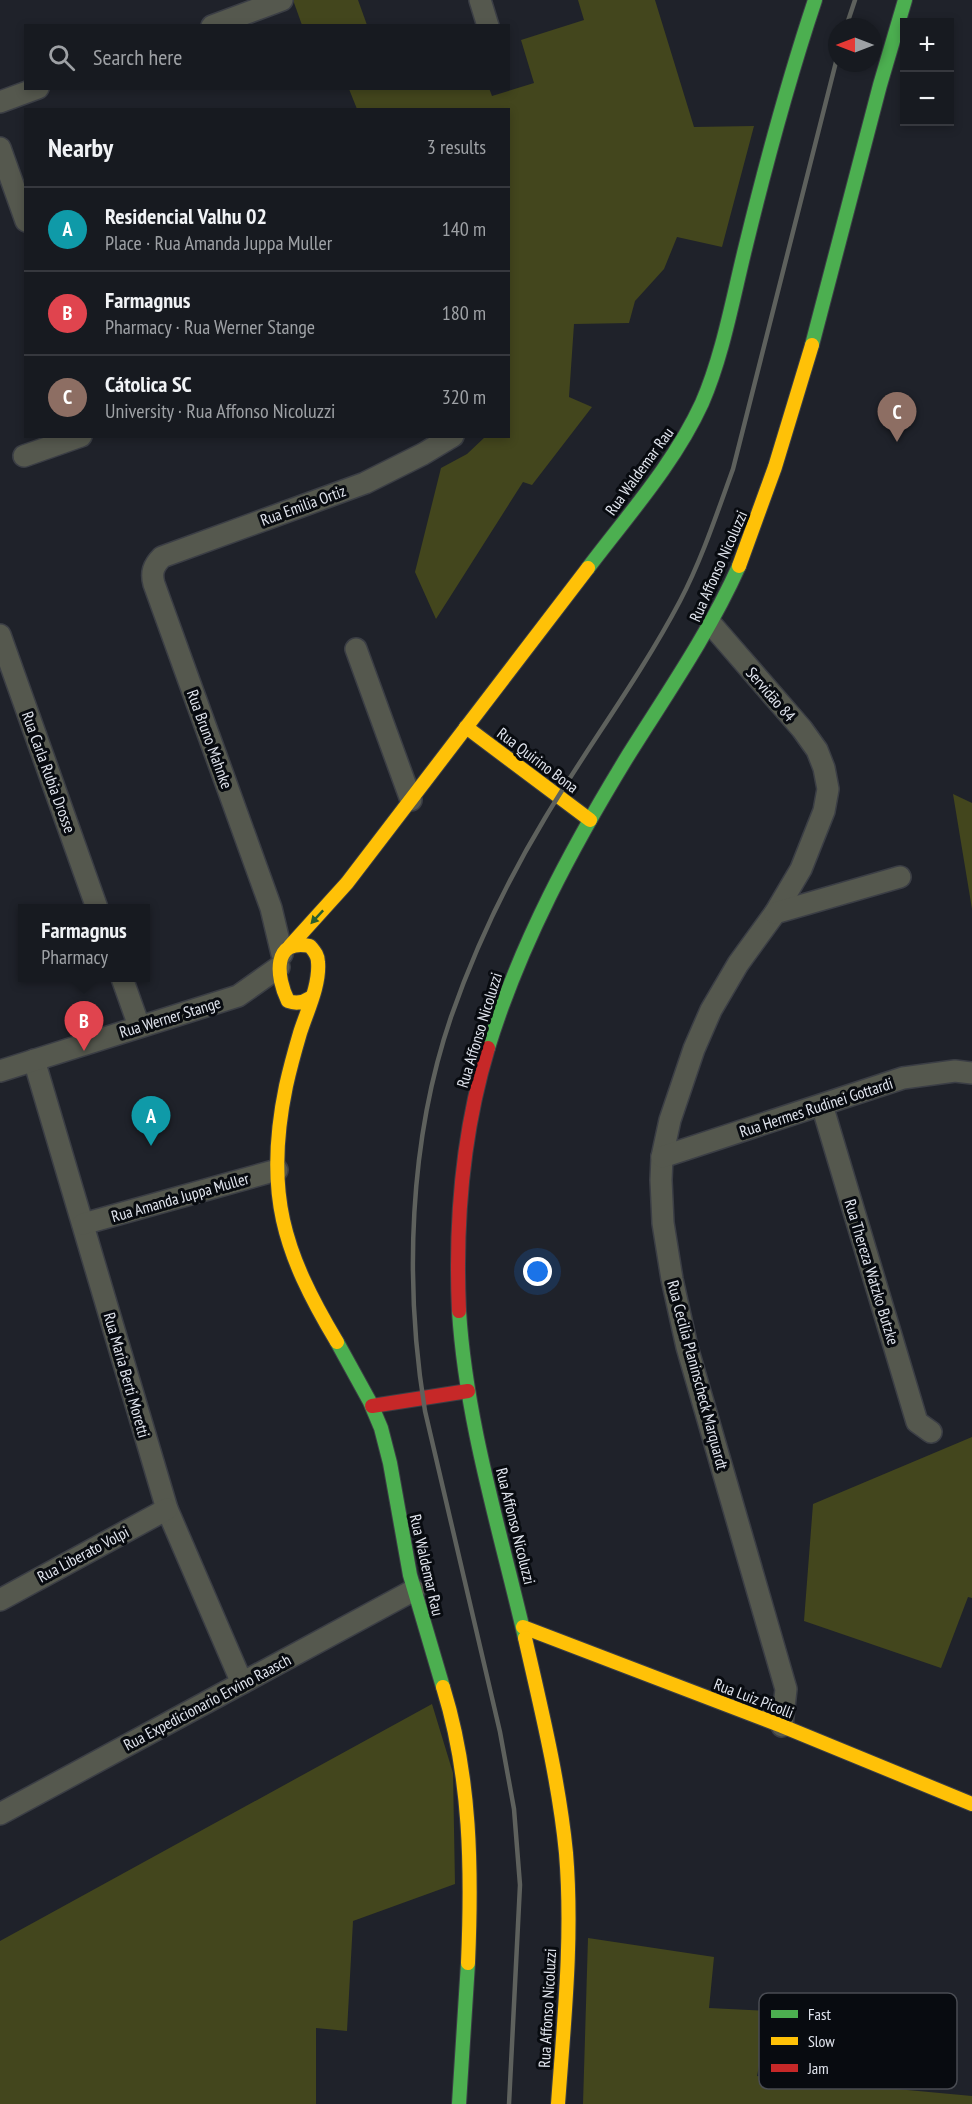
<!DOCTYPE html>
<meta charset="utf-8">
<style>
body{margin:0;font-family:"PT Sans Narrow",sans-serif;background:#202329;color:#f1f3f6}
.controls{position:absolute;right:18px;top:18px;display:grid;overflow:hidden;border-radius:0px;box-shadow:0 3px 9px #0003}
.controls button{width:54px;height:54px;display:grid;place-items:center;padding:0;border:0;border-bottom:2px solid #36383e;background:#171a20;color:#f1f3f6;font:30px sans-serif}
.compass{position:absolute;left:828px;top:18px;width:54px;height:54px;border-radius:50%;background:#171a20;box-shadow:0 3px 9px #0003;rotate:270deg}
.you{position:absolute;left:538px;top:1272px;width:21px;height:21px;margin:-15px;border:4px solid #fff;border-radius:50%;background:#1a73e8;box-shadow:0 0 0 9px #1a73e833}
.badge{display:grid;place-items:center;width:39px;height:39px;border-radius:50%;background:#0b8043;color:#fff;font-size:20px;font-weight:700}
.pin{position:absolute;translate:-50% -50px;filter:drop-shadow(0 2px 3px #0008)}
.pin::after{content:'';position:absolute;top:32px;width:21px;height:18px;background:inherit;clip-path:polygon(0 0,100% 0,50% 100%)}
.popup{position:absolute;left:18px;top:904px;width:132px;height:78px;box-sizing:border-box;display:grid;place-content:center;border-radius:0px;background:#171a20;filter:drop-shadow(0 2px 4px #0005);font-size:20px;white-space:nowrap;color:#9ea1a5}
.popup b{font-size:22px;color:#f1f3f6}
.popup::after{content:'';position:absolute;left:50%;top:100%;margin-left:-12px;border:12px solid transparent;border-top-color:#171a20}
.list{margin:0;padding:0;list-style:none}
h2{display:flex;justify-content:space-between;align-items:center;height:78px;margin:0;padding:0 24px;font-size:26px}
h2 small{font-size:20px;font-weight:400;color:#9ea1a5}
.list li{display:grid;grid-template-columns:39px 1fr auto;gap:18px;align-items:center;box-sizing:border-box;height:84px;padding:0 24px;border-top:2px solid #36383e}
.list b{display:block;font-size:22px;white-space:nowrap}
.list p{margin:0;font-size:20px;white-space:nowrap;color:#9ea1a5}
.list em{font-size:20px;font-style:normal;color:#9ea1a5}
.icon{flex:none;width:33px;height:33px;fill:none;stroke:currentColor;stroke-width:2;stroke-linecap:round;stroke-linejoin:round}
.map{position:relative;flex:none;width:972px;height:2104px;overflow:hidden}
.search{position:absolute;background:#171a20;box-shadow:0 3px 9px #0003;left:24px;top:24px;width:486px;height:66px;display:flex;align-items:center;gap:15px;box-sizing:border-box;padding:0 21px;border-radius:0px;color:#9ea1a5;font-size:22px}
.panel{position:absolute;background:#171a20;box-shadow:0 3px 9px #0003;left:24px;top:108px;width:486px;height:330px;border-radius:0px}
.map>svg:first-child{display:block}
.green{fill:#43461d}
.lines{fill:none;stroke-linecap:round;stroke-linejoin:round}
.street-casing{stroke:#3b3e45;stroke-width:24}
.fast-casing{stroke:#3b3e45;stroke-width:16}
.slow-casing{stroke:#3b3e45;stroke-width:16}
.jam-casing{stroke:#3b3e45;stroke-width:16}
.street{stroke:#55584e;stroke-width:21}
.fast{stroke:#4caf50;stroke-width:14}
.slow{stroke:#ffc107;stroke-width:14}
.jam{stroke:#c62828;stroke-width:14}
.rail{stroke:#5e615d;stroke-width:4.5}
.oneway{fill:#2a5d30}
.labels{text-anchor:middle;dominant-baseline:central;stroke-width:6;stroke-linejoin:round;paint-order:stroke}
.street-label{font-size:16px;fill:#e1e5ee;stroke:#080b10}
.key{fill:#080b10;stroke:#494c53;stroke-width:1.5}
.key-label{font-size:16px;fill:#e1e5ee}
</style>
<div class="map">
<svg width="972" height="2104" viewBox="0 0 972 2104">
<rect width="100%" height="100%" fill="#1f222a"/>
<g class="green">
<polygon points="293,0 358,0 367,25 302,25"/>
<polygon points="578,0 655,0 694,127 754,126 722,247 677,237 664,269 635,301 629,323 574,324 569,397 592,407 532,485 523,482 436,619 415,572 441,468 467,454 485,437 508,436 508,110 357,109 349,89 489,88 492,96 534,83 521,40 584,20"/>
<polygon points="953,794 972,803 972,909"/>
<polygon points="972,1437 972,1598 968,1597 941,1668 804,1621 813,1504"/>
<polygon points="432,1704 453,1773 455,1884 353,1921 347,2031 316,2028 316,2104 0,2104 0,1941"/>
<polygon points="588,1938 714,1957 709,2008 770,2011 757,2076 972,2096 972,2104 583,2104"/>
</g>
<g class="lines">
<defs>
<g id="street">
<polyline points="480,0 488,26"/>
<polyline points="212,26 282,0"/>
<polyline points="0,102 38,88"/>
<polyline points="0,148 26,221"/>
<polyline points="24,456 81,436"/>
<polyline points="711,624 802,729 817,750 824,768 828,789 824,811 801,869 775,913 738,964 711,1010 694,1049 670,1120 662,1157 661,1180 663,1223 672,1279 687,1347 786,1689 782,1726"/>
<polyline points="0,635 97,908"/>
<polyline points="356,649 411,800"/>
<polyline points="775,913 900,877"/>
<path d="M 282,954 L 271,908 L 154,584 C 151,573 153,566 162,557 L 365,483 L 423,454 L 453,436"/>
<polyline points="122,978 139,1026"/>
<polyline points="34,1060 167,1509 242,1683"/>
<polyline points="0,1071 238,996 279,967"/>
<polyline points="822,1105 917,1422 931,1432"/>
<polyline points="662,1157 903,1078 955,1071 972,1073"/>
<polyline points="83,1224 277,1170"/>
<polyline points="0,1600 167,1509"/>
<polyline points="0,1814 414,1590"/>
</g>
<g id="fast">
<polyline points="812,345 880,85 905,0"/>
<path d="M 588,568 C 628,515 674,464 702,403 C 723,355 733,297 746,245 C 766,163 788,81 815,0"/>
<path d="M 488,1048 C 520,944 572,847 629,754 C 668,692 709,633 739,566"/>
<path d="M 459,1311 C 466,1422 500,1530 525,1638"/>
<polyline points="337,1342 370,1402 381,1428 390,1463 410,1575 443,1687"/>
<polyline points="459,2104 468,1963"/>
</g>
<g id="slow">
<polyline points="739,566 775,467 812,345"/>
<polyline points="466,727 590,820"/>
<polyline points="290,946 347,883 588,568"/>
<path d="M 310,998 C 303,1003 296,1004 288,1001 C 276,977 272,938 310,946 C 314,951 318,955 318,962 C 320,985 307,1011 300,1033 C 295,1050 290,1068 286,1086 C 264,1192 283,1252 337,1342"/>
<polyline points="523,1627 782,1726 972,1804"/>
<path d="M 525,1638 C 541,1708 559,1781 566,1853 C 573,1937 564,2021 558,2104"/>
<path d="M 443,1687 C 471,1777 472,1870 468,1963"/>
</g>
<g id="jam">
<path d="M 459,1311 C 455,1222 462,1134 488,1048"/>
<polyline points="372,1406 468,1391"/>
</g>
</defs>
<use href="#street" class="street-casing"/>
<use href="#fast" class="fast-casing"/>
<use href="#slow" class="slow-casing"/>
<use href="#jam" class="jam-casing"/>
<use href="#street" class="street"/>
<use href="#fast" class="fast"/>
<use href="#slow" class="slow"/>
<use href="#jam" class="jam"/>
<g class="rail">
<polyline points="846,27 855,0"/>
<path d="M 509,2104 L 520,1885 L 514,1809 L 500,1732 L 425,1411 C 404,1283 409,1140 451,1017 C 475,948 507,881 545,818 C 588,746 640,677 680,601 C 702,559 717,513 733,469 L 837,58"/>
</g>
</g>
<defs><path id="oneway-solid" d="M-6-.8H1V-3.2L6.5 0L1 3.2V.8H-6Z" transform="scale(1.5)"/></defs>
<use class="oneway" href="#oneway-solid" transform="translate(317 917) rotate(133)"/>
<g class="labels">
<g class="street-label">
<text transform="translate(639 471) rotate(-54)">Rua Waldemar Rau</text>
<text transform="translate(303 505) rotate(-20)">Rua Emilia Ortiz</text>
<text transform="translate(718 566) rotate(-66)">Rua Affonso Nicoluzzi</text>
<text transform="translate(771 694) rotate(49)">Servidão 84</text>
<text transform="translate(210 739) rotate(70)">Rua Bruno Mahnke</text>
<text transform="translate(538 760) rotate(37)">Rua Quirino Bona</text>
<text transform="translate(49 772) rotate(70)">Rua Carla Rubia Drosse</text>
<text transform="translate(170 1017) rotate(-17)">Rua Werner Stange</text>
<text transform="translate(479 1030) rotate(-73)">Rua Affonso Nicoluzzi</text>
<text transform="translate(816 1107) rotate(-18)">Rua Hermes Rudinei Gottardi</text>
<text transform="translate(180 1197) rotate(-16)">Rua Amanda Juppa Muller</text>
<text transform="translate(872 1272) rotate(73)">Rua Thereza Watzko Butzke</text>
<text transform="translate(127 1375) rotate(74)">Rua Maria Berti Moretti</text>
<text transform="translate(698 1375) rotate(75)">Rua Cecilia Planinscheck Marquardt</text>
<text transform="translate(516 1526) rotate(76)">Rua Affonso Nicoluzzi</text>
<text transform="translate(83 1554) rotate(-28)">Rua Liberato Volpi</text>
<text transform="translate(427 1565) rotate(77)">Rua Waldemar Rau</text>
<text transform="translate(754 1698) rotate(21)">Rua Luiz Picolli</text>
<text transform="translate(207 1702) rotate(-28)">Rua Expedicionario Ervino Raasch</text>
<text transform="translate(547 2008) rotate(-87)">Rua Affonso Nicoluzzi</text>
</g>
</g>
<rect x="759" y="1993" width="198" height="96" rx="9" class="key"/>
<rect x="771" y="2010" width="27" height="8" fill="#4caf50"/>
<rect x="771" y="2037" width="27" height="8" fill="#ffc107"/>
<rect x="771" y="2064" width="27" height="8" fill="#c62828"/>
<g class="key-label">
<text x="808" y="2020">Fast</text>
<text x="808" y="2047">Slow</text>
<text x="808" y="2074">Jam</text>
</g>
</svg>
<div class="controls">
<button>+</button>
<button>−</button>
</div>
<svg class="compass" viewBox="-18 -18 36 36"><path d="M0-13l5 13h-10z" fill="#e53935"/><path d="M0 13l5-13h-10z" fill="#9ea1a5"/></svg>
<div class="you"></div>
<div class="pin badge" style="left:151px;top:1146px;background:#0f9aa8">A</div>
<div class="pin badge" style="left:84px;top:1051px;background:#e0444e">B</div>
<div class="popup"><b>Farmagnus</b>Pharmacy</div>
<div class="pin badge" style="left:897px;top:442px;background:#8d6e63">C</div>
<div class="search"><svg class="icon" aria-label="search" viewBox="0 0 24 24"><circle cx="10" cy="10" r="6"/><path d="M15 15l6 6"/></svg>Search here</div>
<section class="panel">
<h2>Nearby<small>3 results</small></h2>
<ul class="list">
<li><span class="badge" style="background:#0f9aa8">A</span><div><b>Residencial Valhu 02</b><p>Place · Rua Amanda Juppa Muller</p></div><em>140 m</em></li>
<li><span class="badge" style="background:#e0444e">B</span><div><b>Farmagnus</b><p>Pharmacy · Rua Werner Stange</p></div><em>180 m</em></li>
<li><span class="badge" style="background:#8d6e63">C</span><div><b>Cátolica SC</b><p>University · Rua Affonso Nicoluzzi</p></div><em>320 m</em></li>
</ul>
</section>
</div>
